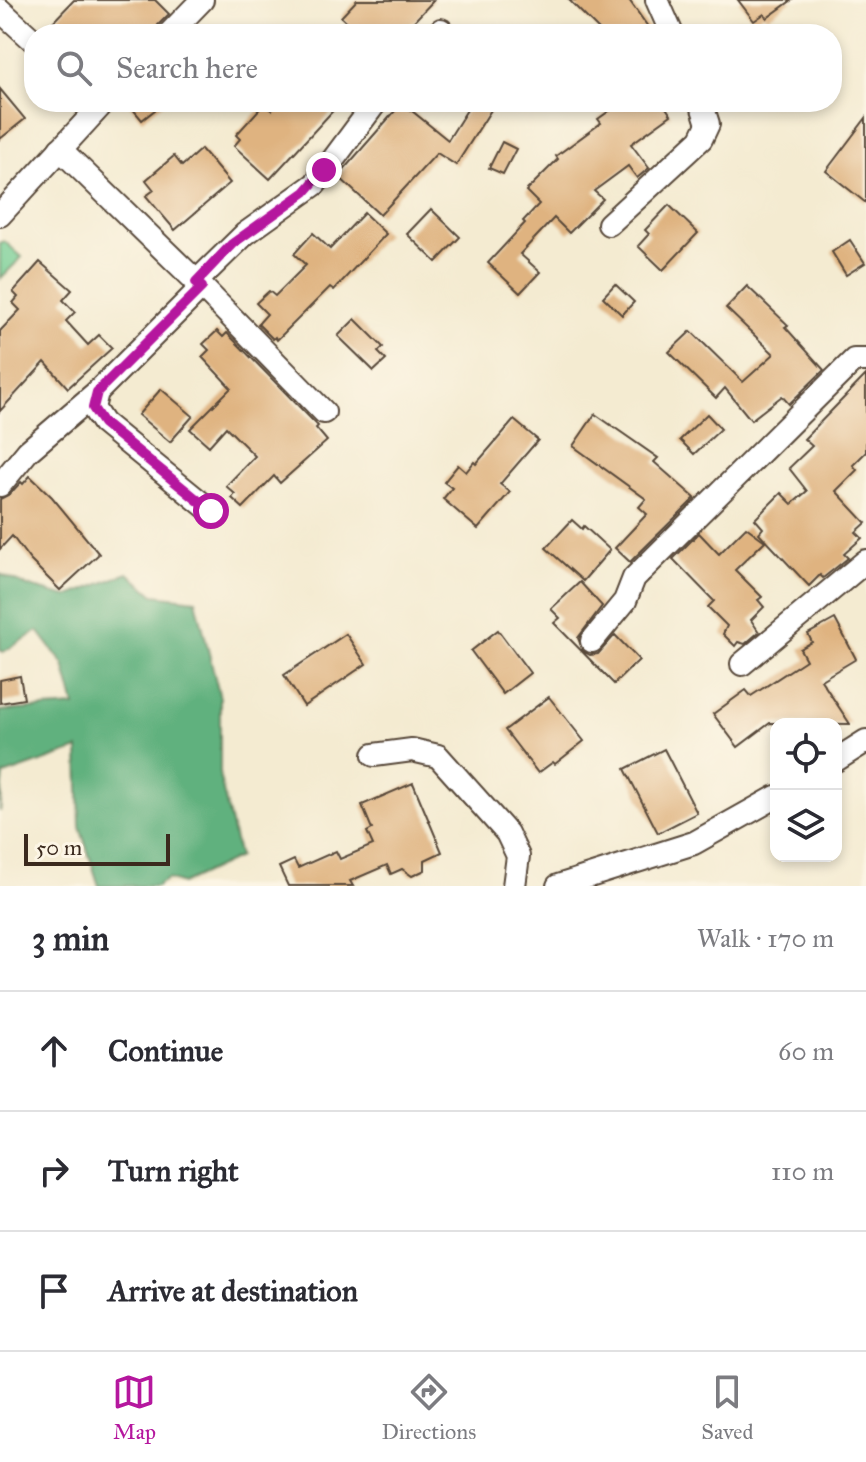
<!DOCTYPE html>
<meta charset="utf-8">
<style>
body{margin:0;font-family:"IM FELL Great Primer",serif;background:#f7f7f7;color:#2b2b33}
.controls{position:absolute;right:24px;bottom:24px;display:grid;overflow:hidden;border-radius:16px;box-shadow:0 4px 12px #0003}
.controls button{width:72px;height:72px;display:grid;place-items:center;padding:0;border:0;border-bottom:2px solid #e1e1e2;background:#fff;color:#2b2b33;font:40px sans-serif}
.scale{position:absolute;left:24px;bottom:20px;width:146px;box-sizing:border-box;padding-left:8px;border:4px solid #3b2a1e;border-top:0;font-size:22px;line-height:28px;white-space:nowrap;color:#3b2a1e;-webkit-text-stroke:6px #fcf5e5;paint-order:stroke}
.stop{position:absolute;width:24px;height:24px;margin:-18px;border:6px solid #b5179e;border-radius:50%;background:#fff}
.stop.end{background:#b5179e;border-color:#fff;box-shadow:0 2px 8px #0008}
.list{margin:0;padding:0;list-style:none}
h2{display:flex;justify-content:space-between;align-items:center;height:104px;margin:0;padding:0 32px;font-size:34px}
h2 small{font-size:26px;font-weight:400;color:#7c7c81}
.list li{display:grid;grid-template-columns:52px 1fr auto;gap:24px;align-items:center;box-sizing:border-box;height:120px;padding:0 32px;border-top:2px solid #e1e1e2}
.list b{display:block;font-size:30px;white-space:nowrap}
.list em{font-size:26px;font-style:normal;color:#7c7c81}
.icon{flex:none;width:44px;height:44px;fill:none;stroke:currentColor;stroke-width:2;stroke-linecap:round;stroke-linejoin:round}
.map{position:relative;flex:none;width:866px;height:886px;overflow:hidden}
.search{position:absolute;background:#fff;box-shadow:0 4px 12px #0003;left:24px;right:24px;top:24px;height:88px;display:flex;align-items:center;gap:20px;box-sizing:border-box;padding:0 28px;border-radius:32px;color:#7c7c81;font-size:30px}
.sheet{height:464px;background:#fff}
nav{display:flex;justify-content:space-around;align-items:center;box-sizing:border-box;height:112px;border-top:2px solid #e1e1e2;background:#fff;font-size:22px;color:#7c7c81}
nav a{display:grid;justify-items:center;gap:4px}
nav .on{color:#b5179e}
.map>svg:first-child{display:block}
.green{fill:#75ce94;stroke:#587c59;stroke-width:2}
.forest{fill:#60b17e;stroke:#4e6e4e;stroke-width:2}
.building{fill:#dfb380}
.lines{fill:none;stroke-linecap:round;stroke-linejoin:round}
.street-casing{stroke:#574739;stroke-width:26}
.street{stroke:#fff;stroke-width:22}
.route{stroke:#b5179e;stroke-width:10}
</style>
<div class="map">
<svg width="866" height="886" viewBox="0 0 866 886">
<rect width="100%" height="100%" fill="#fcf5e5"/>
<filter id="ink" filterUnits="userSpaceOnUse"><feTurbulence type="fractalNoise" baseFrequency=".0125" numOctaves="2"/><feDisplacementMap in="SourceGraphic" scale="16" xChannelSelector="R" yChannelSelector="G"/><feConvolveMatrix kernelMatrix="1 2 1 2 8 2 1 2 1" color-interpolation-filters="sRGB"/></filter>
<filter id="wash" filterUnits="userSpaceOnUse"><feTurbulence type="fractalNoise" baseFrequency=".006" numOctaves="4" result="noise"/><feDisplacementMap in="SourceGraphic" scale="32" xChannelSelector="R" yChannelSelector="G"/><feGaussianBlur stdDeviation="1.8" result="paint"/><feColorMatrix in="noise" values="0 0 0 0 0 0 0 0 0 0 0 0 0 0 0 0 0 1.4 0 .05"/><feComposite in="paint" operator="in"/></filter>
<g filter="url(#wash)">
<rect width="100%" height="100%" fill="#f4ebd1"/>
<polygon class="green" points="4,241 22,257 0,279 0,243"/>
<polygon class="forest" points="128,573 154,595 196,600 220,698 220,778 239,857 182,884 168,879 156,886 99,886 80,827 78,749 4,775 0,812 0,711 75,706 64,665 38,631 3,652 0,650 0,574 30,587 67,597"/>
<g id="blocks">
<g class="building">
<polygon points="74,0 155,0 169,14 158,25 155,34 58,34 49,26"/>
<polygon points="357,0 434,0 402,34 359,34 341,17"/>
<polygon points="569,0 629,0 653,34 603,34"/>
<polygon points="738,0 792,0 767,18 764,14 754,21"/>
<polygon points="0,89 25,119 0,139"/>
<polygon points="127,102 165,102 142,120"/>
<polygon points="280,102 341,102 270,179 234,146 240,139 236,135 264,104 272,110"/>
<polygon points="472,102 496,102 456,165 437,153 380,215 338,176 402,103 448,140"/>
<polygon points="622,102 662,102 671,115 631,144 649,168 637,178 628,166 594,191 603,199 569,233 554,218 520,254 540,272 520,293 488,263 525,223 523,221 539,204 526,191 558,159 556,156 601,123 598,119"/>
<polygon points="866,118 866,203 826,171"/>
<polygon points="502,142 516,149 503,174 489,168"/>
<polygon points="201,149 230,183 175,230 146,196 154,190 146,180 174,156 182,166"/>
<polygon points="669,205 698,233 663,270 638,246 649,234 645,230"/>
<polygon points="431,209 460,237 436,262 407,234"/>
<polygon points="364,213 386,234 334,290 330,287 277,340 275,337 273,339 258,324 267,314 256,303 269,291 275,296 306,265 294,254 313,233 330,249"/>
<polygon points="850,240 865,263 846,275 832,252"/>
<polygon points="40,262 72,290 63,300 75,312 66,321 88,345 99,335 112,348 68,388 45,362 0,411 0,331 20,310 13,303 18,297 13,292"/>
<polygon points="615,284 634,302 622,315 603,297"/>
<polygon points="747,286 788,325 785,327 824,370 789,404 782,396 751,420 725,388 716,398 669,352 691,331 743,382 774,354 726,308"/>
<polygon points="355,319 383,347 378,352 386,360 374,371 338,336"/>
<polygon points="217,331 223,337 227,333 318,426 316,428 327,441 280,483 274,476 243,508 232,498 235,494 226,486 255,456 226,427 209,446 190,429 231,388 202,357 209,350 203,344"/>
<polygon points="866,375 866,452 853,465 857,470 836,491 866,523 856,532 862,538 844,554 848,558 823,578 820,575 809,586 759,533 763,528 755,519 781,493 792,504 807,491 789,468 812,446 804,439"/>
<polygon points="161,389 193,416 170,442 138,415"/>
<polygon points="595,414 658,458 654,462 695,498 630,562 615,548 647,514 639,507 646,499 573,446"/>
<polygon points="707,414 721,429 694,454 680,440"/>
<polygon points="514,420 538,440 500,484 510,492 478,529 443,499 452,488 444,482 458,465 466,472 474,462 476,464"/>
<polygon points="30,476 52,497 99,554 60,590 30,560 12,536 0,549 0,499 10,494 21,482 23,484"/>
<polygon points="572,520 582,529 584,526 610,550 583,581 546,548"/>
<polygon points="746,527 765,541 735,570 762,597 758,600 764,607 751,620 759,632 745,644 738,642 735,646 723,634 727,626 708,607 714,601 673,559 699,533 719,554"/>
<polygon points="580,582 602,606 578,638 583,651 590,655 598,654 615,635 639,660 614,684 554,623 560,618 551,609"/>
<polygon points="835,619 856,659 821,680 850,724 770,723 738,747 713,714 746,690 751,696 806,660 800,649 812,642 808,634"/>
<polygon points="498,630 530,673 503,694 471,651"/>
<polygon points="346,634 366,664 304,706 284,675"/>
<polygon points="20,676 24,699 0,703 0,680"/>
<polygon points="549,697 584,741 555,764 553,762 538,773 505,730"/>
<polygon points="664,749 697,813 658,833 625,769"/>
<polygon points="413,783 442,852 425,860 425,870 412,876 402,869 391,874 387,865 350,881 353,886 288,886 279,867 294,860 298,868 336,851 340,859 373,845 367,832 372,829 362,805"/>
</g>
</g>
</g>
<g filter="url(#ink)">
<use href="#blocks" fill-opacity="0" stroke="#574739" stroke-width="2"/>
<g class="lines">
<defs>
<g id="street">
<polyline points="657,0 672,34"/>
<polyline points="0,10 34,41"/>
<polyline points="169,34 202,0"/>
<polyline points="438,34 441,30"/>
<polyline points="60,149 202,287 324,412"/>
<polyline points="0,215 104,102"/>
<polyline points="609,224 701,139 708,124 701,102"/>
<polyline points="196,282 245,234 315,184 376,102"/>
<polyline points="202,287 97,392 93,408 103,423 211,511"/>
<polyline points="0,485 28,451 97,392"/>
<polyline points="592,641 625,601 634,578 854,360 866,360"/>
<polyline points="742,664 866,561"/>
<polyline points="374,755 412,750 438,756 507,833 518,856 514,886"/>
<polyline points="836,760 866,741"/>
<polyline points="558,886 694,843 776,797"/>
</g>
</defs>
<use href="#street" class="street-casing"/>
<use href="#street" class="street"/>
</g>
</g>
<g class="lines" filter="url(#ink)">
<polyline class="route" points="211,511 103,423 93,408 97,392 202,287 196,282 232,244 305,192 324,170"/>
</g>
</svg>
<div class="controls">
<button><svg class="icon" aria-label="locate" viewBox="0 0 24 24"><circle cx="12" cy="12" r="6"/><path d="M12 2v4M12 18v4M2 12h4M18 12h4"/></svg></button>
<button><svg class="icon" aria-label="layers" viewBox="0 0 24 24"><path d="M12 4l9 5-9 5-9-5zM3 14l9 5 9-5"/></svg></button>
</div>
<div class="scale">50 m</div>
<div class="stop" style="left:211px;top:511px"></div>
<div class="stop end" style="left:324px;top:170px"></div>
<div class="search"><svg class="icon" aria-label="search" viewBox="0 0 24 24"><circle cx="10" cy="10" r="6"/><path d="M15 15l6 6"/></svg>Search here</div>
</div>
<section class="sheet">
<h2>3 min<small>Walk · 170 m</small></h2>
<ul class="list">
<li><svg class="icon" aria-label="ahead" viewBox="0 0 24 24"><path d="M12 20V5M6 11l6-6 6 6"/></svg><div><b>Continue</b></div><em>60 m</em></li>
<li><svg class="icon" aria-label="right" viewBox="0 0 24 24"><path d="M7 20v-9h11M14 6l5 5-5 5"/></svg><div><b>Turn right</b></div><em>110 m</em></li>
<li><svg class="icon" aria-label="arrive" viewBox="0 0 24 24"><path d="M6 21V4h12l-3 4 3 4H6"/></svg><div><b>Arrive at destination</b></div></li>
</ul>
</section>
<nav>
<a class="on"><svg class="icon" aria-label="map" viewBox="0 0 24 24"><path d="M3 6l6-2 6 2 6-2v14l-6 2-6-2-6 2zM9 4v14M15 6v14"/></svg>Map</a>
<a><svg class="icon" aria-label="directions" viewBox="0 0 24 24"><path d="M12 3l9 9-9 9-9-9zM9 14v-3h6M13 9l2 2-2 2"/></svg>Directions</a>
<a><svg class="icon" aria-label="saved" viewBox="0 0 24 24"><path d="M7 4h10v16l-5-4-5 4z"/></svg>Saved</a>
</nav>
